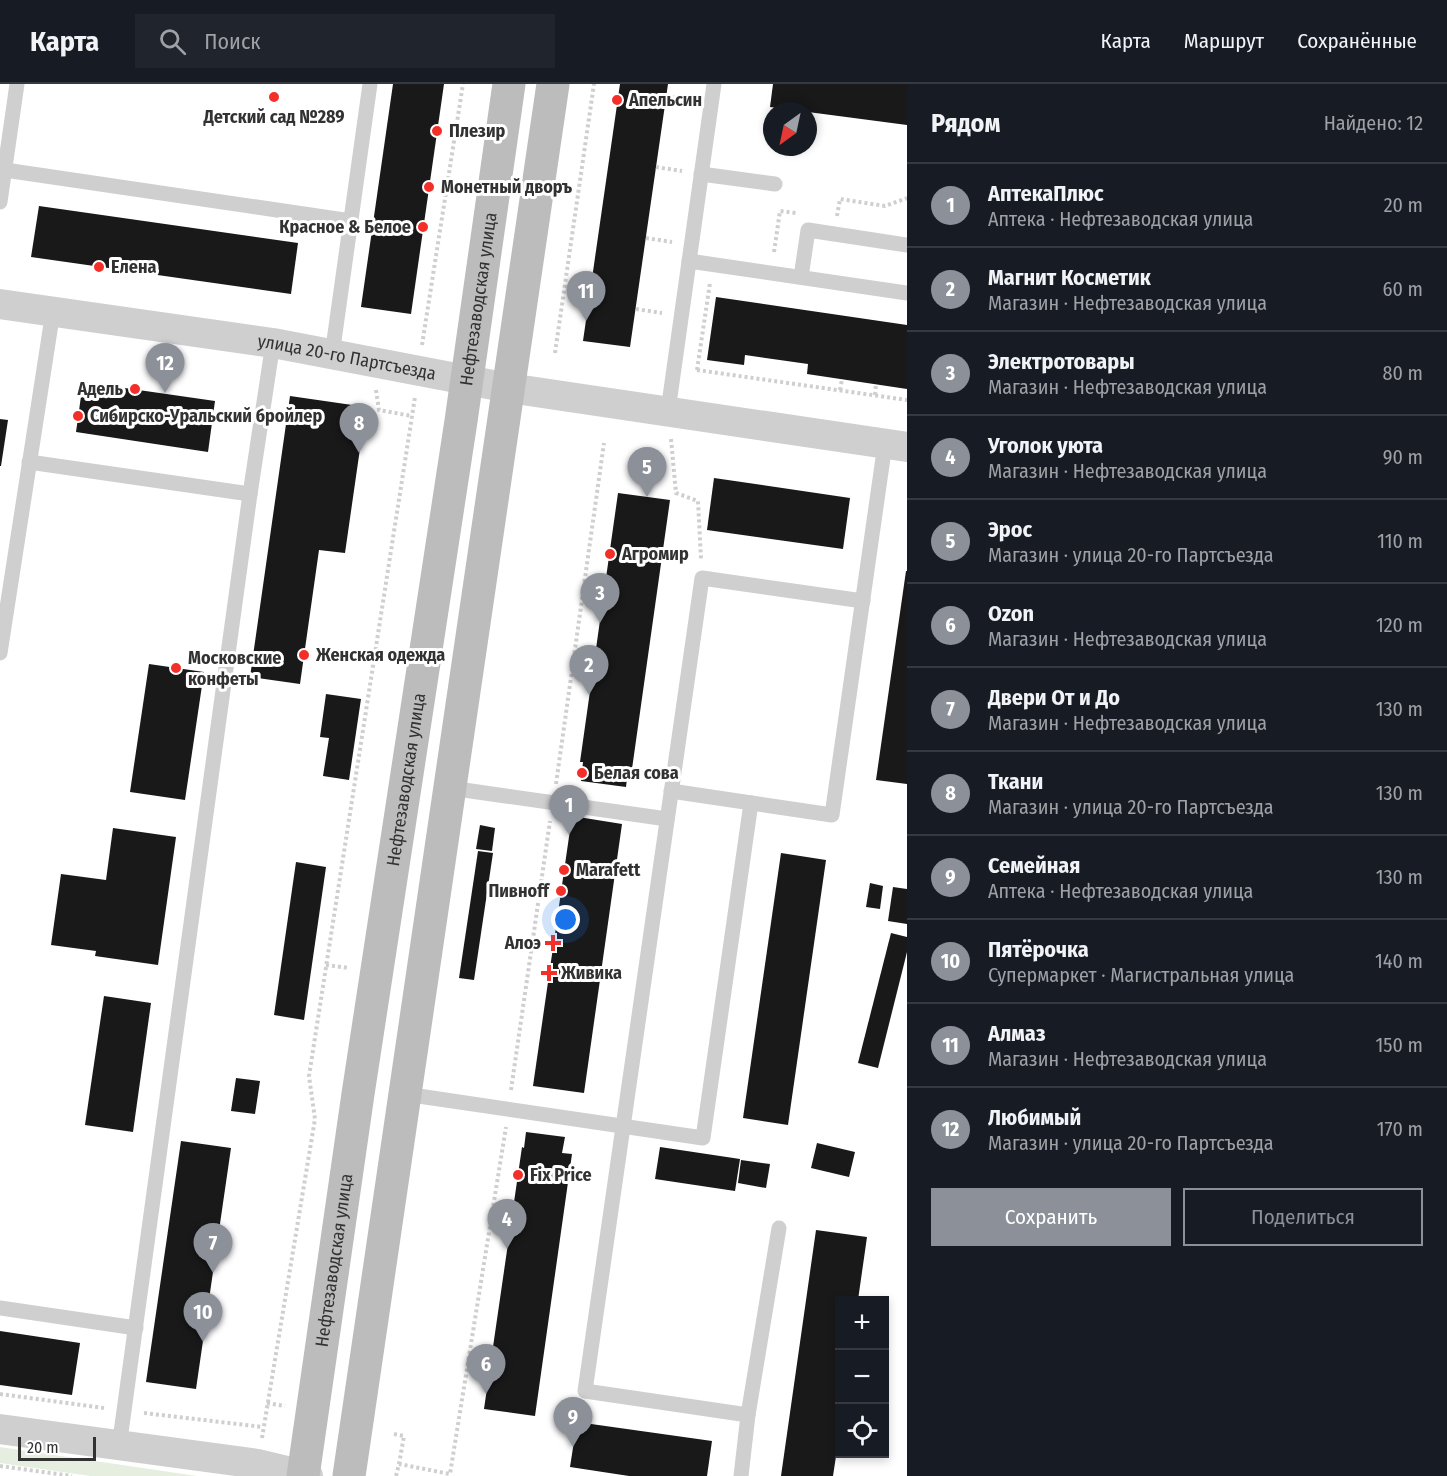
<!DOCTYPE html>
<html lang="ru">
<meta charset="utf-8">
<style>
body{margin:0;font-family:"Fira Sans Condensed",sans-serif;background:#20242c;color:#f1f3f6}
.controls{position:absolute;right:18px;bottom:18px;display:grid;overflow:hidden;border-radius:0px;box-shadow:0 3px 9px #0003}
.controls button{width:54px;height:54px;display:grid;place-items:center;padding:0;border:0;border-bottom:2px solid #363941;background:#171b24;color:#f1f3f6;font:30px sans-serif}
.compass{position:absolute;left:763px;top:18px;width:54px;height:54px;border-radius:50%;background:#171b24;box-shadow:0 3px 9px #0003;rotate:213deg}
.scale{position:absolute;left:18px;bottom:15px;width:78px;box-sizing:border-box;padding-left:6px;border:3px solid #323232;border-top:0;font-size:16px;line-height:21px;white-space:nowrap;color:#323232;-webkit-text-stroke:4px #fff;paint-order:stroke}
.you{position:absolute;left:566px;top:836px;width:21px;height:21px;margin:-15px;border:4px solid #fff;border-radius:50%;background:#1a73e8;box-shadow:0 0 0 9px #1a73e833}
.badge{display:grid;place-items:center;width:39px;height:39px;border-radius:50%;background:#8c9099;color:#fff;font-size:20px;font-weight:700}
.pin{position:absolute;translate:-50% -50px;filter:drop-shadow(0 2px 3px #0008)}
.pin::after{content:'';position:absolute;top:32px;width:21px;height:18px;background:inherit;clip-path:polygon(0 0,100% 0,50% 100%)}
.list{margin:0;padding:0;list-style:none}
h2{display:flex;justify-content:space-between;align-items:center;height:78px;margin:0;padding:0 24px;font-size:26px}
h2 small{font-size:20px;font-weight:400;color:#9ea1a6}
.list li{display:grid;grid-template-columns:39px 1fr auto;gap:18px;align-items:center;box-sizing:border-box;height:84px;padding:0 24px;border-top:2px solid #363941}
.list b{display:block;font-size:22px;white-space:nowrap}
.list p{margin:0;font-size:20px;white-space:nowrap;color:#9ea1a6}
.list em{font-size:20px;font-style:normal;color:#9ea1a6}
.actions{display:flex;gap:12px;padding:18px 24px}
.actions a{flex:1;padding:14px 0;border:2px solid #8c9099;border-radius:0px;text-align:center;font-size:21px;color:#8c9099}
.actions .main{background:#8c9099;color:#fff}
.icon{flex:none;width:33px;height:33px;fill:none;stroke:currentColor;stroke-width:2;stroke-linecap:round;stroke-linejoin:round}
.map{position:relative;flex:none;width:907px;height:1392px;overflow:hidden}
header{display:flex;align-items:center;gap:36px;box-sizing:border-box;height:84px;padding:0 30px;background:#171b24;border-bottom:2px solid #363941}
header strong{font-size:28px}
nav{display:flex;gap:33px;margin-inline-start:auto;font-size:21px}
.search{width:420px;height:54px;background:#20242c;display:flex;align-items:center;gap:15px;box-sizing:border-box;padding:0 21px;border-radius:0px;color:#9ea1a6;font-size:22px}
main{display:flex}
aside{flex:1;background:#171b24}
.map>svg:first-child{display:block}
.green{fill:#e6efdf}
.building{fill:#191919}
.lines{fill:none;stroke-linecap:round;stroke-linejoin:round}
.path{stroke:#cfcfcf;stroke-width:4;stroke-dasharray:3 3;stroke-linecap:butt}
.service{stroke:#cfcfcf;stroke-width:15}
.minor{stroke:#cfcfcf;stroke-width:30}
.secondary{stroke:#bcbcbc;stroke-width:33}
.poi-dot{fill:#f32f2a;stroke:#fff;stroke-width:2}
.labels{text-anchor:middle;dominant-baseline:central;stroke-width:6;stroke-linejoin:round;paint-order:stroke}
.poi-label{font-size:18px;font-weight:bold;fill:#323232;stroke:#fff;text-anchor:start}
.street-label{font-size:18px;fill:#323232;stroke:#fff}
</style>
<header>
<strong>Карта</strong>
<div class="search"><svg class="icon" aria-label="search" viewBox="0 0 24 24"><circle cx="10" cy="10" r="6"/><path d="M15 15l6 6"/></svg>Поиск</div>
<nav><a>Карта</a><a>Маршрут</a><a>Сохранённые</a></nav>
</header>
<main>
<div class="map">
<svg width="907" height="1392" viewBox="0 0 907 1392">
<rect width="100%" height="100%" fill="#fff"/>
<polygon class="green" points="0,1363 197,1392 90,1392 0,1379"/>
<g class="building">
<polygon points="393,0 444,0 411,230 361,223"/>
<polygon points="620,0 668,0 630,263 583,257"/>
<polygon points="773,0 907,0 907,41 770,23"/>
<polygon points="39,122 298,159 291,210 31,173"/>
<polygon points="716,213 907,241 907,305 807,290 808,280 745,271 744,281 707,276"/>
<polygon points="83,298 215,317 208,368 76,348"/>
<polygon points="290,312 366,323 345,469 319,466 300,600 250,593"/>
<polygon points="0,335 8,336 1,382 0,382"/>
<polygon points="714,394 850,414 843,465 707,446"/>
<polygon points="618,409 670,416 632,685 628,685 626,703 581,697 583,678 580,678"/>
<polygon points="906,487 907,487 907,700 876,696"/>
<polygon points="149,580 204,588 185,716 130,708"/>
<polygon points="326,610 361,615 349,696 323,692 329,654 320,653"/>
<polygon points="572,732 622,740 584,1009 533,1002"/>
<polygon points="480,741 495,744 492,767 476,765"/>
<polygon points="113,744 176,753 158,881 95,872 96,867 51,861 61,790 106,796"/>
<polygon points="478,767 493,769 474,896 459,894"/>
<polygon points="781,769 826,776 788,1041 743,1034"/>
<polygon points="296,778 326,783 304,936 274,931"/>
<polygon points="870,799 883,802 880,825 866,823"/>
<polygon points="893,803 907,805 907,840 888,837"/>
<polygon points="891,849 907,853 907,868 878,984 858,979"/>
<polygon points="104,912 151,919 133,1048 85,1041"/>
<polygon points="236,994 260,997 255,1030 231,1027"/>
<polygon points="526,1048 565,1053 562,1069 572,1070 535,1332 484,1325 522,1063 524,1064"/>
<polygon points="181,1057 231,1064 196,1305 146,1298"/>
<polygon points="817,1059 855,1068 849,1093 811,1084"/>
<polygon points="660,1063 740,1075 735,1107 655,1095"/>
<polygon points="741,1076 770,1080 766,1104 738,1099"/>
<polygon points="816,1146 867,1153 858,1216 840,1216 840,1346 833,1392 781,1392"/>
<polygon points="0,1247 80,1259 72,1311 0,1301"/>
<polygon points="577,1338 712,1357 707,1392 629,1392 570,1383"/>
</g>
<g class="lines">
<g class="path">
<polyline points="666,12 692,16"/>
<polyline points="656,83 682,87"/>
<polyline points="837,132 840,115 885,122 907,114"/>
<polyline points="646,154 672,158"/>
<polyline points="774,168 780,127 796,129"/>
<polyline points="636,225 662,229"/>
<polyline points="422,261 463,0"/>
<polyline points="555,269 594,0"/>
<polyline points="697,286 710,199"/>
<polyline points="697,286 907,316"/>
<polyline points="376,306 379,326 412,332"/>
<polyline points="840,306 842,295"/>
<polyline points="875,311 876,300"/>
<polyline points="671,355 676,409 698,417 701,475"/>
<polyline points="556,700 604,359"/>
<polyline points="326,881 349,884"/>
<polyline points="511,1006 550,737"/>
<polyline points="0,1310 104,1324"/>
<polyline points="267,1319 285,1322"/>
<polyline points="144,1329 263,1343"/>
<polyline points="394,1350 404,1352 399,1380"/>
<polyline points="262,1354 315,1035 309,992 415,313"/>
<polyline points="0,1382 72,1392"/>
<polyline points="396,1392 399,1380 450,1390 506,1043"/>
</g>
<g class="service">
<polyline points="5,86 351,137"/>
<polyline points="701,90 775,100"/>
<polyline points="0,118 17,0"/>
<polyline points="689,177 907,209"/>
<polyline points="801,193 808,146 907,161"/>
<polyline points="332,271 370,0"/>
<polyline points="668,327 714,0"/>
<polyline points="29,378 250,410"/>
<polyline points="0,569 53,227"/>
<polyline points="450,704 667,735"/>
<polyline points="671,707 832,731 885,360"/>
<polyline points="405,1010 703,1054 751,719"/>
<polyline points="0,1224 136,1244"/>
<polyline points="748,1331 585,1307 702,494 863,517"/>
<polyline points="119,1363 250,410 273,259"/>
<polyline points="741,1392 748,1331 779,1144"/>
</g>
<g class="minor">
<path id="s1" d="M 0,220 L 273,259 L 509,304 L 907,363"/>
<polyline points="0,1345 258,1380 308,1392"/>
</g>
<g class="secondary">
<path id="s2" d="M 303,1392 L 358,1010 L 461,337 L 509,0"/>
<polyline points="349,1392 553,0"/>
</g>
</g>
<g class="poi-dot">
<circle cx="274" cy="13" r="6"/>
<circle cx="617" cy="16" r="6"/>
<circle cx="437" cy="47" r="6"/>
<circle cx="429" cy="103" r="6"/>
<circle cx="423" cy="143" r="6"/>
<circle cx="99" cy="183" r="6"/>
<circle cx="135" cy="305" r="6"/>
<circle cx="78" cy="332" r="6"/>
<circle cx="610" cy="470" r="6"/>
<circle cx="304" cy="571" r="6"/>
<circle cx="176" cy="584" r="6"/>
<circle cx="582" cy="689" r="6"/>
<circle cx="564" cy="786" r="6"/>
<circle cx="561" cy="807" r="6"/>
<path d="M550 850h6v6h6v6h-6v6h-6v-6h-6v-6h6z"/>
<path d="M546 880h6v6h6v6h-6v6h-6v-6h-6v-6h6z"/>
<circle cx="518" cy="1091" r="6"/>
</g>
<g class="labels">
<g class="poi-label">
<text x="629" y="16">Апельсин</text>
<text x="274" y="33" text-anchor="middle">Детский сад №289</text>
<text x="449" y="47">Плезир</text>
<text x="441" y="103">Монетный дворъ</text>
<text x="411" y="143" text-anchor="end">Красное &amp; Белое</text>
<text x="111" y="183">Елена</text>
<text x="123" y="305" text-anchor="end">Адель</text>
<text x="90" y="332">Сибирско-Уральский бройлер</text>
<text x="622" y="470">Агромир</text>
<text x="316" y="571">Женская одежда</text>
<text x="188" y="574">Московские<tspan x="188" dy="21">конфеты</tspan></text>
<text x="594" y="689">Белая сова</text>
<text x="576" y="786">Marafett</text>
<text x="549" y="807" text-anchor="end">Пивнoff</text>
<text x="541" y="859" text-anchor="end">Алоэ</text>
<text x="561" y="889">Живика</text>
<text x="530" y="1091">Fix Price</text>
</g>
<g class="street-label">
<text stroke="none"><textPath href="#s2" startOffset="1190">Нефтезаводская улица</textPath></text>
<text stroke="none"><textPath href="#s1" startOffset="351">улица 20-го Партсъезда</textPath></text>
<text stroke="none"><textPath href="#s2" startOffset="704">Нефтезаводская улица</textPath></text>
<text stroke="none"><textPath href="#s2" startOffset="218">Нефтезаводская улица</textPath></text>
</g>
</g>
</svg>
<div class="controls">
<button>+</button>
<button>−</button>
<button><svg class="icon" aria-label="locate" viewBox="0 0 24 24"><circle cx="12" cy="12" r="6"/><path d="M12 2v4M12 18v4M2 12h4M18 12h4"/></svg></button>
</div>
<svg class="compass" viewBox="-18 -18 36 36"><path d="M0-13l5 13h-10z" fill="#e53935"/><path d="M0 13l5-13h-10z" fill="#9ea1a6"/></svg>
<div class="scale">20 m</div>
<div class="you"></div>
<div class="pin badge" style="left:569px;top:751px">1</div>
<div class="pin badge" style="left:589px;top:611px">2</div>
<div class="pin badge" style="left:600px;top:539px">3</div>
<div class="pin badge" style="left:507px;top:1165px">4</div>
<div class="pin badge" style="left:647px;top:413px">5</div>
<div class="pin badge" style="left:486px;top:1310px">6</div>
<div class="pin badge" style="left:213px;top:1189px">7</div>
<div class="pin badge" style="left:359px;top:369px">8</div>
<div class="pin badge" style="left:573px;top:1363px">9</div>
<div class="pin badge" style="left:203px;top:1258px">10</div>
<div class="pin badge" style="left:586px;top:237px">11</div>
<div class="pin badge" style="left:165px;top:309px">12</div>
</div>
<aside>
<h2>Рядом<small>Найдено: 12</small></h2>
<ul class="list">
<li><span class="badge">1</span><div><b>АптекаПлюс</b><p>Аптека · Нефтезаводская улица</p></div><em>20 m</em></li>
<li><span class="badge">2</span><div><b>Магнит Косметик</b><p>Магазин · Нефтезаводская улица</p></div><em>60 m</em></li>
<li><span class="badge">3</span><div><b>Электротовары</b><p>Магазин · Нефтезаводская улица</p></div><em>80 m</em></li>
<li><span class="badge">4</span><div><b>Уголок уюта</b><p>Магазин · Нефтезаводская улица</p></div><em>90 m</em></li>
<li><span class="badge">5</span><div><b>Эрос</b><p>Магазин · улица 20-го Партсъезда</p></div><em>110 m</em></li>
<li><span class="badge">6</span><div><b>Ozon</b><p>Магазин · Нефтезаводская улица</p></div><em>120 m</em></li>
<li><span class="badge">7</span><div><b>Двери От и До</b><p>Магазин · Нефтезаводская улица</p></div><em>130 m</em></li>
<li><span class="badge">8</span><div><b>Ткани</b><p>Магазин · улица 20-го Партсъезда</p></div><em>130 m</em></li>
<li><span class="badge">9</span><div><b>Семейная</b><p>Аптека · Нефтезаводская улица</p></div><em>130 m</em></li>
<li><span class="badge">10</span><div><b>Пятёрочка</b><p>Супермаркет · Магистральная улица</p></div><em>140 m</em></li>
<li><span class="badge">11</span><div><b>Алмаз</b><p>Магазин · Нефтезаводская улица</p></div><em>150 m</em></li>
<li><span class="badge">12</span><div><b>Любимый</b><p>Магазин · улица 20-го Партсъезда</p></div><em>170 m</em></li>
</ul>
<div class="actions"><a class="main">Сохранить</a><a>Поделиться</a></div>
</aside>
</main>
